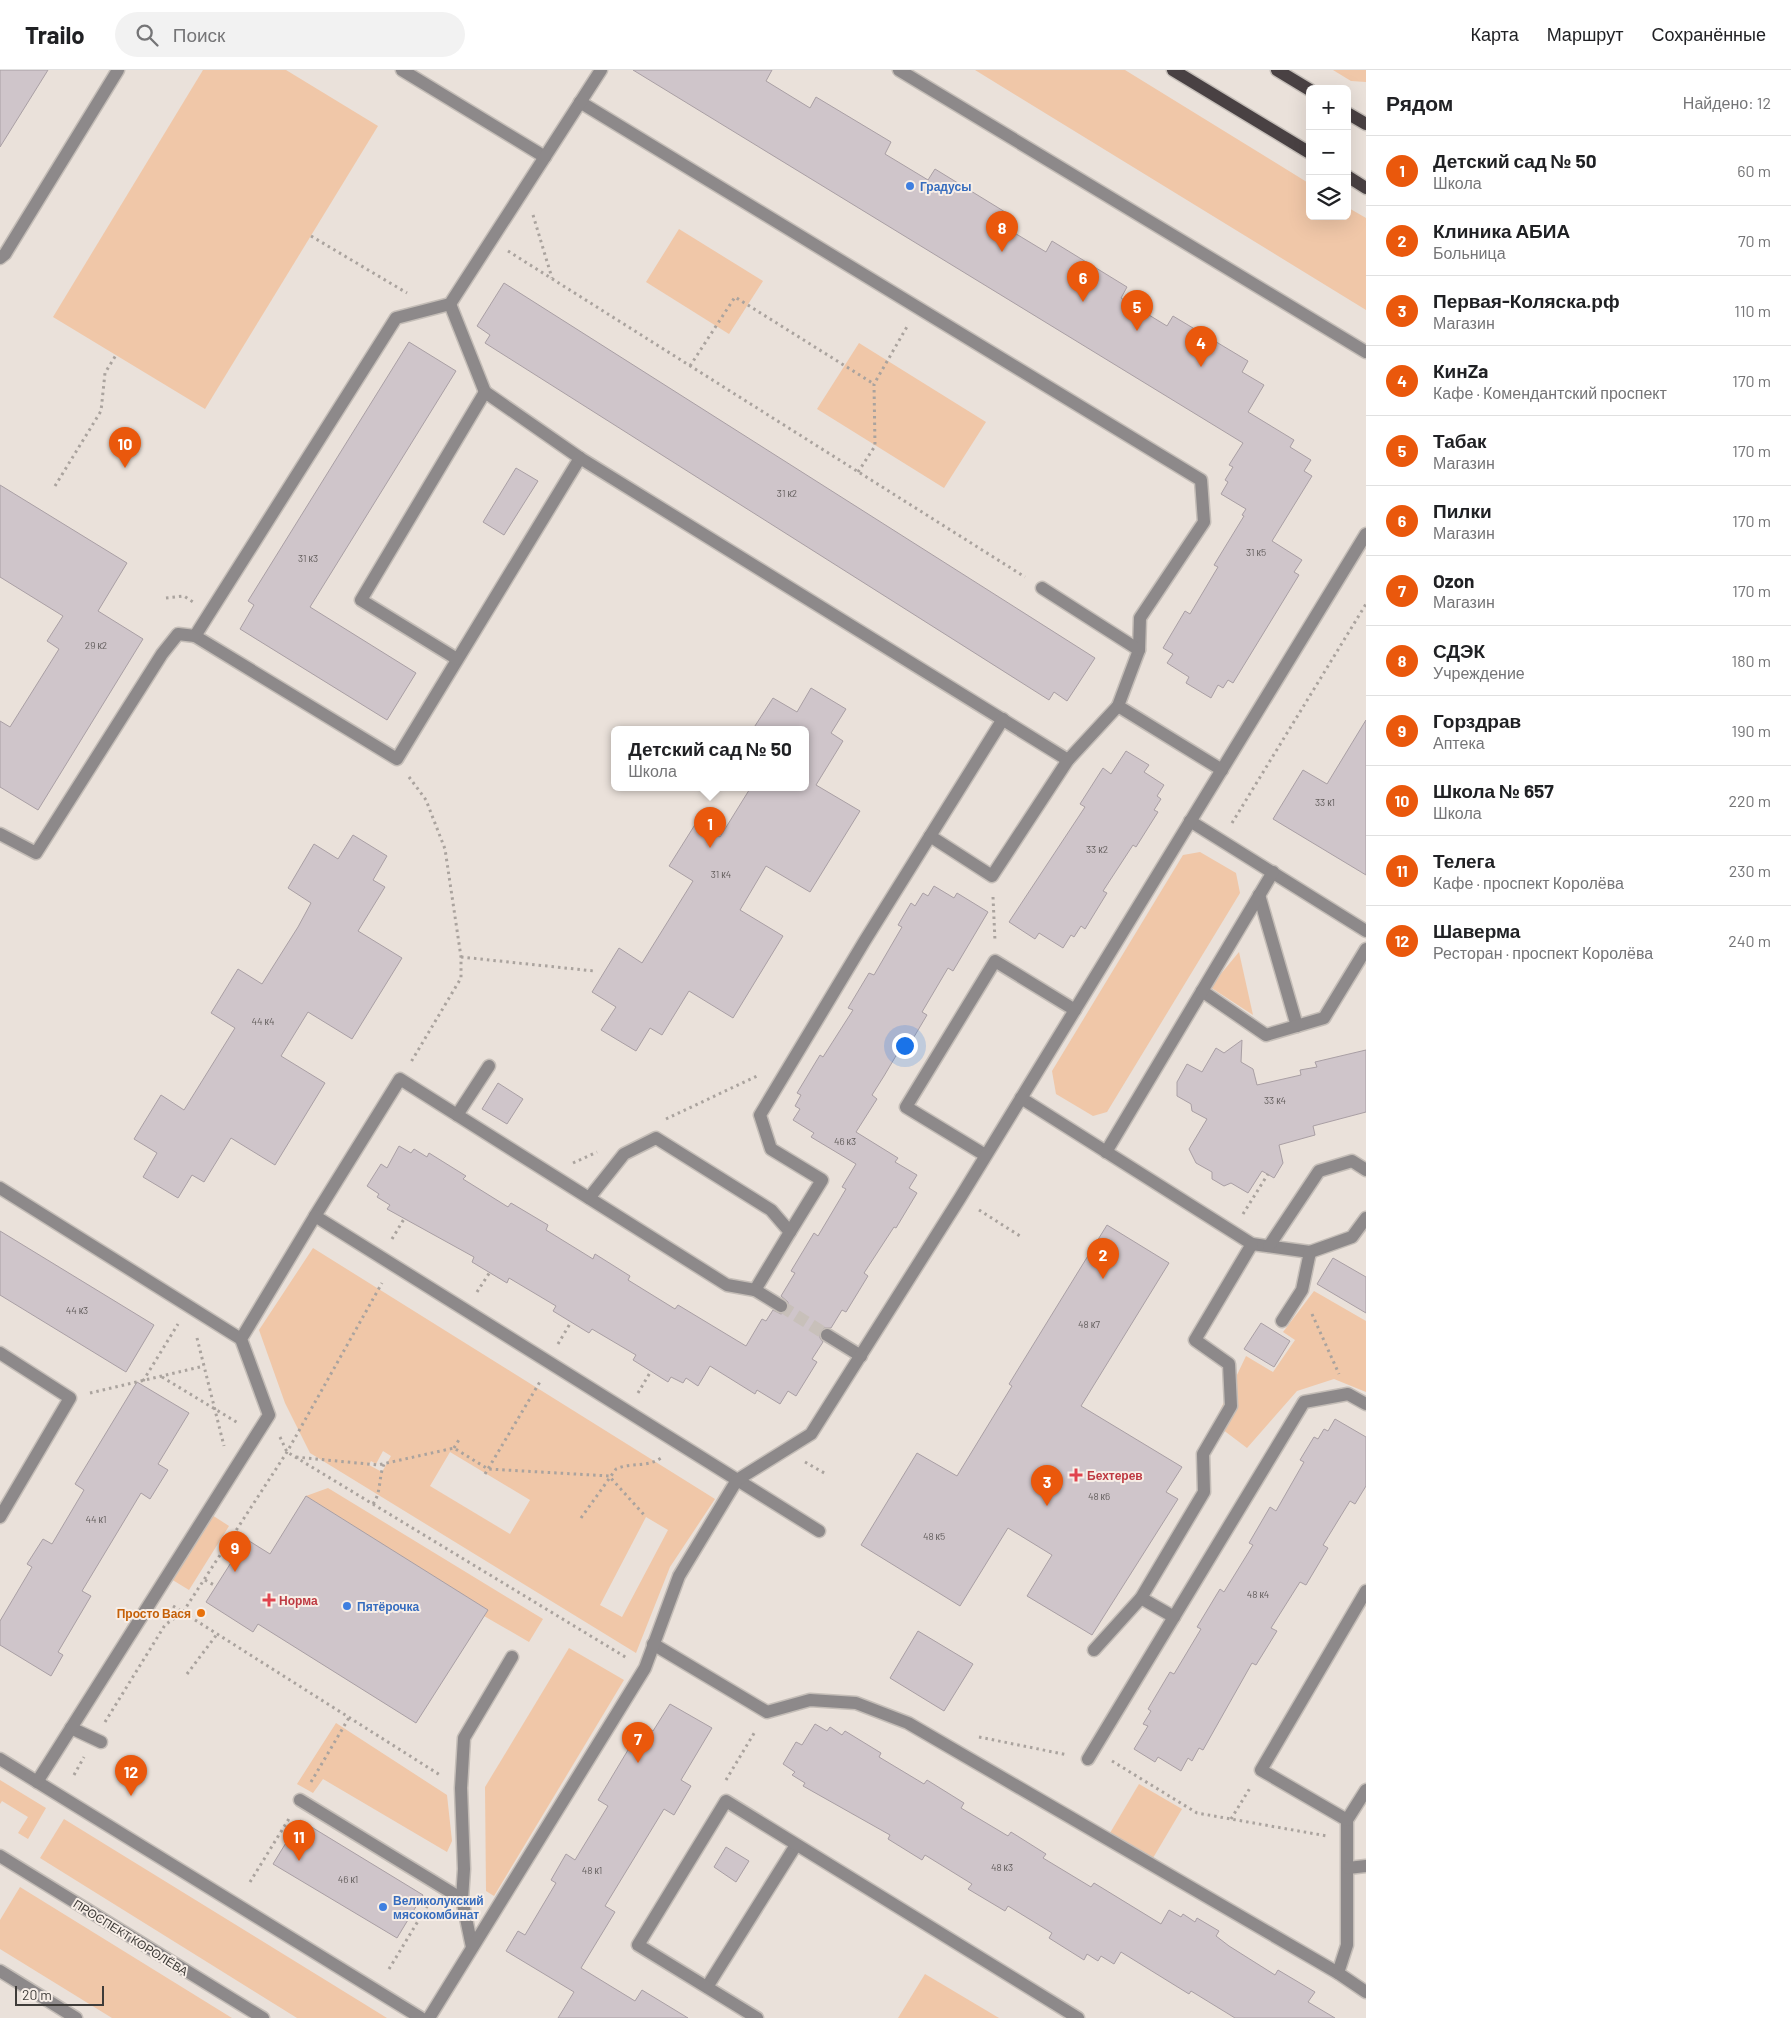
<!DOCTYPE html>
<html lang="ru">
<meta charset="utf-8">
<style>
body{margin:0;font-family:Barlow,sans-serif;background:#f2f2f2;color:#202124}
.controls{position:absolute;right:15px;top:15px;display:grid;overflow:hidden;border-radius:8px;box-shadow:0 5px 20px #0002}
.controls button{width:45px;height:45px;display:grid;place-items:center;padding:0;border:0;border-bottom:1px solid #e0e0e0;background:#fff;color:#202124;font:25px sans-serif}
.scale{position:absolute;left:15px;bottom:12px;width:89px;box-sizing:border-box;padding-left:5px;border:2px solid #3f3c39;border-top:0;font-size:14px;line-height:18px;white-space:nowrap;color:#3f3c39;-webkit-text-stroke:4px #f7eee7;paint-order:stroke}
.you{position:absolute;left:904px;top:975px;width:18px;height:18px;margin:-12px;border:4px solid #fff;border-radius:50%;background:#1a73e8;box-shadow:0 0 0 8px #1a73e833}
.badge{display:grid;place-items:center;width:32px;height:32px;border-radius:50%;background:#ea580c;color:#fff;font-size:16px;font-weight:700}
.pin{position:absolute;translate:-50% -41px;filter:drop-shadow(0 1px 2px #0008)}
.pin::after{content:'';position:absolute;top:26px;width:18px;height:15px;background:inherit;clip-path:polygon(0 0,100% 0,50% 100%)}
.popup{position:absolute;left:611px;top:656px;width:198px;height:65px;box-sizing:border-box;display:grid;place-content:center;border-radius:8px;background:#fff;filter:drop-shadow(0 1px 4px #0005);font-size:16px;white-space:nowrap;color:#757577}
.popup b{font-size:19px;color:#202124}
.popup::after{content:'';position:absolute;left:50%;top:100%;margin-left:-10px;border:10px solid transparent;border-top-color:#fff}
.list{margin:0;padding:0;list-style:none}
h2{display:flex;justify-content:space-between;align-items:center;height:65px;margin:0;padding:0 20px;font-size:21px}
h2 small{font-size:16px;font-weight:400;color:#757577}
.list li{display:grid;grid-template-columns:32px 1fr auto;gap:15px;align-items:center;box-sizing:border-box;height:70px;padding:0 20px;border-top:1px solid #e0e0e0}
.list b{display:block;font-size:19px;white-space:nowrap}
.list p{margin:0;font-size:16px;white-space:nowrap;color:#757577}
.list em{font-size:16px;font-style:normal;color:#757577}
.icon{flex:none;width:28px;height:28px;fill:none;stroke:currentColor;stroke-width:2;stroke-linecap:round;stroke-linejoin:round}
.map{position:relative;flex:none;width:1366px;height:1948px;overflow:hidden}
header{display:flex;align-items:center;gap:30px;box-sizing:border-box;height:70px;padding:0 25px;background:#fff;border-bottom:1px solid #e0e0e0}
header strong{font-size:24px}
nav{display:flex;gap:28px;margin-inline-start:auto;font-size:18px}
.search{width:350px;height:45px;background:#f2f2f2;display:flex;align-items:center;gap:12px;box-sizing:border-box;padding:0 18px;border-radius:28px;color:#757577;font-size:19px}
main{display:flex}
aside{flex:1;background:#fff}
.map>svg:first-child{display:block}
.green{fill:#f0c7a8;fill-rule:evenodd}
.building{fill:#cfc5ca;stroke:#a99fa4}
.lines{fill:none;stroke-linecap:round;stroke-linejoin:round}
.minor-tunnel{stroke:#c8c0ba;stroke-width:12;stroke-dasharray:12 6;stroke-linecap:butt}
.minor-casing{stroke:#c4bdb7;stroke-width:15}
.major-casing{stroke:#c4bdb7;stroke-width:15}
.path{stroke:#aaa39e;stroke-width:3;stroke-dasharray:2.5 4;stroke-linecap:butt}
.minor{stroke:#8d898a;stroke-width:12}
.major{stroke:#494143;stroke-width:12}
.shop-dot{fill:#3f7fe0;stroke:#f7eee7;stroke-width:2}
.health-dot{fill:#e0444e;stroke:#f7eee7;stroke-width:2}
.food-dot{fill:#e8710a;stroke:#f7eee7;stroke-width:2}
.labels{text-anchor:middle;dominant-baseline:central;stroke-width:4;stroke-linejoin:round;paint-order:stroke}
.number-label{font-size:10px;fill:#635e5d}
.shop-label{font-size:12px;font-weight:bold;fill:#366cbe;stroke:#f7eee7;text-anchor:start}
.health-label{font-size:12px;font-weight:bold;fill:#be3a42;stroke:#f7eee7;text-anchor:start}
.food-label{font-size:12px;font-weight:bold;fill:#c56008;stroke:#f7eee7;text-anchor:end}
.street-label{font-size:12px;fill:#3f3c39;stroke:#f7eee7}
</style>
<header>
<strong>Trailo</strong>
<div class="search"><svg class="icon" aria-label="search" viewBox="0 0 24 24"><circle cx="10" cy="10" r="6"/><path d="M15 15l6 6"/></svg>Поиск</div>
<nav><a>Карта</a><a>Маршрут</a><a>Сохранённые</a></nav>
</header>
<main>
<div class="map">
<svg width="1366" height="1948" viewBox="0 0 1366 1948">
<rect width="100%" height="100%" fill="#eae1da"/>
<g class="green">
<polygon points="203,0 286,0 378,56 205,339 53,247"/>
<polygon points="975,0 1125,0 1310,114 1310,146 1347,146 1347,137 1366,148 1366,240"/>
<polygon points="1333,0 1366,0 1366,12 1351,11"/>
<polygon points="679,159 763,211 729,264 646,212"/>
<polygon points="859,273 986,352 944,418 817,339"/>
<polygon points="1200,782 1236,803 1240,823 1107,1042 1093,1046 1056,1024 1052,1001 1183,785"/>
<polygon points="1239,882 1253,945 1210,917"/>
<path d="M 313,1178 L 715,1429 L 670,1497 L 636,1583 L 310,1383 L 285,1333 L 259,1260 ZM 383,1381 L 391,1386 L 382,1402 L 369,1395 L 371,1391 L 376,1394 ZM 450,1382 L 530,1430 L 510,1464 L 430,1416 ZM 646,1447 L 668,1460 L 622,1547 L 600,1535 Z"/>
<polygon points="1314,1221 1366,1251 1366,1322 1334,1309 1297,1321 1247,1378 1214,1353 1246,1286 1273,1302 1295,1270 1283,1262"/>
<polygon points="328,1418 543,1549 529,1572 484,1546 487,1540 306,1426"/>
<polygon points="212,1445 229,1456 189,1520 171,1509"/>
<polygon points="569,1578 624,1610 494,1826 486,1821 485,1717"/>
<polygon points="336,1653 447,1725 452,1771 447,1782 323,1709 313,1723 297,1714"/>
<polygon points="0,1710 46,1738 28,1769 18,1763 28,1747 2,1731 0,1734"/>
<polygon points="1139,1714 1182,1739 1153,1788 1110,1763"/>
<polygon points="64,1749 387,1948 297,1948 40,1788"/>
<polygon points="20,1817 232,1948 112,1948 0,1879 0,1850"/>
<polygon points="925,1904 999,1948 898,1948"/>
</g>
<g class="building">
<polygon points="0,0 48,0 0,77"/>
<polygon points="633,0 772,0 766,11 810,38 816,27 891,72 885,84 928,110 935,99 1010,145 1003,156 1046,182 1052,171 1127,217 1121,228 1167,256 1173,246 1248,291 1242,302 1264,315 1248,342 1294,370 1290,377 1311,390 1304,401 1312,406 1272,471 1302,490 1294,502 1299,505 1233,613 1228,610 1223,618 1218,615 1211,628 1186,613 1189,607 1167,593 1173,584 1163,578 1185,541 1190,544 1218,497 1214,495 1244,446 1242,445 1246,439 1221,424 1228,412 1225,410 1233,397 1229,395 1243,373"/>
<polygon points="504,213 1095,588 1067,631 1054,622 1049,630 485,273 490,265 477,256"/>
<polygon points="409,272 456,301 310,537 416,603 387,650 240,559 254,535 248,531"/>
<polygon points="516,398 538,411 504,465 483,452"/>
<polygon points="0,415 127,493 98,541 143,569 38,740 0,717 0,651 10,657 59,579 47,571 63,546 0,507"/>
<polygon points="811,618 846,639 831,663 843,671 816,715 860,741 810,822 766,796 740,840 783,866 733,948 689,921 662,965 650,958 636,981 601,960 616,937 592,922 619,878 642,893 693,811 669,796 696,753 720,767 751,717 805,717 805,659 753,659 773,628 797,642"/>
<polygon points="1366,650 1366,805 1273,749 1303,700 1327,714"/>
<polygon points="1126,681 1149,695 1144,702 1164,715 1157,726 1161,729 1154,740 1158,742 1136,777 1133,775 1103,821 1107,823 1085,859 1081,856 1074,867 1071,865 1063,878 1039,863 1035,869 1009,852 1085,737 1080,734 1103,698 1111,704"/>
<polygon points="353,765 387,786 373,810 385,817 358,861 402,888 352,969 308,942 281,986 325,1013 275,1095 231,1068 204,1112 192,1105 178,1128 143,1107 157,1083 134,1069 161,1025 184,1040 235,958 211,943 238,899 262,914 298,857 311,833 288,818 314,774 338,789"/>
<polygon points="934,816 954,828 957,823 988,842 953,901 948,898 922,942 927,945 905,982 900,979 884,1006 872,1025 877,1029 856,1062 898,1088 895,1092 917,1105 909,1118 917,1123 896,1158 894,1157 864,1203 868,1206 846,1242 842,1240 831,1258 824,1258 820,1261 820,1268 823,1272 812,1289 817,1292 796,1326 788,1321 780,1334 757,1320 755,1324 710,1296 698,1316 686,1308 683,1313 671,1307 668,1312 633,1290 636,1285 592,1259 589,1263 553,1241 556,1236 509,1208 507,1213 472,1192 474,1187 387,1139 390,1135 377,1127 379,1124 367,1116 381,1094 387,1098 399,1076 411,1083 414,1079 427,1087 429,1083 466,1106 463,1109 508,1137 511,1133 548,1155 546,1160 593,1189 595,1184 630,1206 628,1210 675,1239 678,1235 746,1276 762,1249 766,1251 773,1240 781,1244 788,1240 788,1232 781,1226 795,1203 791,1201 814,1163 818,1166 846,1119 842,1117 856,1094 811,1067 814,1063 793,1050 800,1039 795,1036 801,1025 797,1023 820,985 823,987 853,940 848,938 869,903 874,905 902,857 898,855 911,833 915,836 923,823 928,826"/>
<polygon points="1242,970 1241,992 1253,999 1257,1015 1301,1005 1300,1000 1317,997 1315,992 1366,980 1366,1042 1313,1056 1315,1065 1279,1075 1283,1093 1274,1108 1262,1101 1248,1123 1231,1113 1224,1116 1212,1109 1212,1102 1196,1093 1189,1079 1207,1049 1192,1041 1191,1034 1177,1026 1177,1012 1187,994 1202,1002 1216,978 1224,983"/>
<polygon points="498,1013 523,1029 507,1054 482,1039"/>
<polygon points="1107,1155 1169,1193 1081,1336 1182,1397 1166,1422 1178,1429 1092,1565 1027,1526 1052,1485 1008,1458 960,1536 861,1475 917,1383 957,1406 1012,1316 1009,1314"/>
<polygon points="0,1161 154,1255 126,1302 0,1225"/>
<polygon points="1333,1188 1366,1207 1366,1243 1317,1214"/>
<polygon points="1261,1253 1290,1271 1274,1297 1244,1279"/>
<polygon points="137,1312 189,1343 158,1394 168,1400 150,1429 141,1423 82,1521 91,1526 58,1582 63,1585 51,1606 0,1575 0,1551 32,1497 27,1494 43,1469 52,1474 84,1420 75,1414"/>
<polygon points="1335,1349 1366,1367 1366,1416 1355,1434 1350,1431 1323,1475 1328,1478 1306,1515 1300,1512 1271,1558 1277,1561 1256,1595 1252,1593 1203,1680 1199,1678 1192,1691 1188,1688 1181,1701 1158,1687 1155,1692 1134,1679 1148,1656 1143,1654 1151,1641 1148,1639 1170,1602 1174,1604 1201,1559 1197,1557 1220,1519 1224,1522 1253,1475 1249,1473 1270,1437 1276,1441 1304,1392 1300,1390 1314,1367 1318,1369 1324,1359 1328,1361"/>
<polygon points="306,1426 488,1540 416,1653 258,1554 253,1562 206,1532 246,1469 270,1484"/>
<polygon points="918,1561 973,1594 944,1641 890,1608"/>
<polygon points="670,1634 712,1658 681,1710 691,1716 674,1745 664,1739 605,1836 615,1842 581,1898 635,1931 642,1920 688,1948 558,1948 574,1922 506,1881 518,1861 525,1865 556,1813 551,1810 566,1784 575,1790 608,1736 598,1730 643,1655 653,1661"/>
<polygon points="815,1654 827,1661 830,1657 842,1665 845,1661 881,1683 879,1687 924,1714 927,1710 964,1733 961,1738 1008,1766 1011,1762 1046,1784 1043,1788 1091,1817 1094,1813 1161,1854 1169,1840 1181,1847 1183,1844 1195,1852 1197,1848 1219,1861 1216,1866 1229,1876 1275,1905 1278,1900 1315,1922 1308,1932 1335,1948 1235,1948 1191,1921 1189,1924 1121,1882 1114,1894 1101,1886 1098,1891 1087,1884 1084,1890 1049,1868 1052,1863 1008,1836 1005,1841 968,1819 972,1814 925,1785 922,1790 888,1769 890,1765 803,1716 805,1713 792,1705 795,1702 783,1694 796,1672 802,1675"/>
<polygon points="300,1750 423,1825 397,1868 273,1794"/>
<polygon points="726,1777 749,1791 736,1812 714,1797"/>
</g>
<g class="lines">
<polyline class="minor-tunnel" points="781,1236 827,1265"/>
<defs>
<g id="minor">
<polyline points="402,0 545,87"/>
<polyline points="899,0 1366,282"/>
<polyline points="580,32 1201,410 1204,452 1140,548 1139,580 1118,636 1222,700"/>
<polyline points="0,188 5,184 118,0"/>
<polyline points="450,234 485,322"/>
<polyline points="1042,518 1139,580"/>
<polyline points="195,566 397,689 580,388"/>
<polyline points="457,589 361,530 485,322 580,388 1068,690 1118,636"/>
<polyline points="1190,751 1366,861"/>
<polyline points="0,764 36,783 162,584 178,564 195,566 396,248 450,234 601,0"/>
<polyline points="930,766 992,806 1068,690"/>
<polyline points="1259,825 1297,956"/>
<polyline points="1202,921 1266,965 1324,948 1366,879"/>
<polyline points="1021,1028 1252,1174 1310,1182 1352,1167 1366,1148"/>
<polyline points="457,1045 489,996"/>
<polyline points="1106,1082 1273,802"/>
<polyline points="985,1085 906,1037 995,891 1075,940"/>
<polyline points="0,1118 241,1269"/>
<polyline points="589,1128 624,1084 656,1068 771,1140 790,1162 755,1220"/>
<polyline points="315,1146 400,1009 727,1215 755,1220 781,1236"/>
<polyline points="790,1162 822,1110 771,1079 760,1045 864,872 1003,649"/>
<polyline points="1269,1176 1319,1101 1352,1091 1366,1100"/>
<polyline points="1282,1251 1302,1220 1310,1182"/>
<polyline points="827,1265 861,1286"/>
<polyline points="0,1283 70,1328 0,1447"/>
<polyline points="1141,1528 1174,1547"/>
<polyline points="653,1574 767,1642 810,1630 856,1633 908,1653 1338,1903"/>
<polyline points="1094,1580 1141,1528 1204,1422 1203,1384 1231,1336 1229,1294 1195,1270 1252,1174"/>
<polyline points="71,1658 101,1672"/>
<polyline points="0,1689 421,1948"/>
<polyline points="1088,1689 1304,1332 1348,1324 1366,1334"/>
<polyline points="37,1712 269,1345 241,1269 315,1146 819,1461"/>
<polyline points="1366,1720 1347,1750 1347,1875 1338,1903 1366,1922"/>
<polyline points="300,1730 462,1829"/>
<polyline points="1347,1750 1261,1700 1366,1521"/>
<polyline points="0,1786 263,1948"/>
<polyline points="1348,1798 1366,1796"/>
<polyline points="472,1877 462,1829 464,1799 461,1718 464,1668 512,1587"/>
<polyline points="0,1901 76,1948"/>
<polyline points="707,1917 796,1775"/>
<polyline points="429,1948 645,1598 679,1506 737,1410 811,1364 960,1128 1366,464"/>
<polyline points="757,1948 638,1875 726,1731 1078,1948"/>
</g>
<g id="major">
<polyline points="1173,0 1310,83"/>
<polyline points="1277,0 1310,20"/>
<polyline points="1347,43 1366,54"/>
<polyline points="1347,106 1366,118"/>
</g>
</defs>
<use href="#minor" class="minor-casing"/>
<use href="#major" class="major-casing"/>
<g class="path">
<polyline points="533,145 552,208"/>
<polyline points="311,166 407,223"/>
<polyline points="508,181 1025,507"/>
<polyline points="690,296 735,227 874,314"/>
<polyline points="858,402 875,376 874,314 908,255"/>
<polyline points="55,416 101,341 105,303 116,285"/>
<polyline points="166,528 184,526 193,532"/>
<polyline points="409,707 426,730 445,779 461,887 461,908 411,992"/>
<polyline points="1232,753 1366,534"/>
<polyline points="993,827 995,871"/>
<polyline points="461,887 594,901"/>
<polyline points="666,1049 757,1006"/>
<polyline points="573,1093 597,1082"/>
<polyline points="979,1140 1020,1166"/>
<polyline points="1243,1144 1268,1104"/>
<polyline points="392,1169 404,1149"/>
<polyline points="477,1222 490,1202"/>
<polyline points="1312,1244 1339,1304"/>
<polyline points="197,1268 224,1376"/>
<polyline points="558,1274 571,1252"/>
<polyline points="162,1307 238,1353"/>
<polyline points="143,1311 178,1254"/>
<polyline points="90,1323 204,1296"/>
<polyline points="638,1323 651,1301"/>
<polyline points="280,1367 287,1382 627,1588"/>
<polyline points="454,1378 460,1368"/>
<polyline points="296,1387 378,1395 454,1378 488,1399 609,1406 646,1447"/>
<polyline points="805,1392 826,1404"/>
<polyline points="485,1404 541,1310"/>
<path d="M 373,1434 C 382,1421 378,1406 385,1392"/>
<path d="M 581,1448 L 616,1399 C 631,1392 646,1398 661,1388"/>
<polyline points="205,1510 216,1516"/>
<polyline points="173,1536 440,1705"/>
<polyline points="187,1604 218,1563"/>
<polyline points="105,1652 165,1555 183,1542 287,1382 382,1213"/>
<polyline points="979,1667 1068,1685"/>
<polyline points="1112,1691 1197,1743 1327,1766"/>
<polyline points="74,1705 84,1687"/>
<polyline points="726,1710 756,1660"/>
<polyline points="311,1712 350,1646"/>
<polyline points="1231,1749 1250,1718"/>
<polyline points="250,1812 290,1747"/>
<polyline points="389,1899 429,1833"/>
</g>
<use href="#minor" class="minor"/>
<use href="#major" class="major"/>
</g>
<g class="shop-dot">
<circle cx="910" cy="116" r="5"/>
<circle cx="347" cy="1536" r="5"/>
<circle cx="383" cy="1837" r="5"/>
</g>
<g class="health-dot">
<path d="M1073.5 1397.5h5v5h5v5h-5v5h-5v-5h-5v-5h5z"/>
<path d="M266.5 1522.5h5v5h5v5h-5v5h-5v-5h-5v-5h5z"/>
</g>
<circle class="food-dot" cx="201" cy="1543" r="5"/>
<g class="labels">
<g class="number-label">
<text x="787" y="423">31 к2</text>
<text x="1256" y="482">31 к5</text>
<text x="308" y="488">31 к3</text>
<text x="96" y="575">29 к2</text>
<text x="1325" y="732">33 к1</text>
<text x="1097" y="779">33 к2</text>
<text x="721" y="804">31 к4</text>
<text x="263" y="951">44 к4</text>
<text x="1275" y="1030">33 к4</text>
<text x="845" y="1071">46 к3</text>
<text x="77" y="1240">44 к3</text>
<text x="1089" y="1254">48 к7</text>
<text x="1099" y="1426">48 к6</text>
<text x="96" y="1449">44 к1</text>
<text x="934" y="1466">48 к5</text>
<text x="1258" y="1524">48 к4</text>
<text x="1002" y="1797">48 к3</text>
<text x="592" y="1800">48 к1</text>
<text x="348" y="1809">46 к1</text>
</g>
<g class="shop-label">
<text x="920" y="116">Градусы</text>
<text x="357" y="1536">Пятёрочка</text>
<text x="393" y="1830">Великолукский<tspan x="393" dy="14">мясокомбинат</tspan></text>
</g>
<g class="health-label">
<text x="1087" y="1405">Бехтерев</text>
<text x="279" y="1530">Норма</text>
</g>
<g class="food-label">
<text x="191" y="1543">Просто Вася</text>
</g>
<g class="street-label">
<text transform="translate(131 1867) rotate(32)">ПРОСПЕКТ КОРОЛЁВА</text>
</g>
</g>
</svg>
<div class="controls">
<button>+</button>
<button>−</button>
<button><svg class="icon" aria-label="layers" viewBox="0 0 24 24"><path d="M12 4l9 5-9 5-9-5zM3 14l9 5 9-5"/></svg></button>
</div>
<div class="scale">20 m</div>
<div class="you"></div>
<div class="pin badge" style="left:710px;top:778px">1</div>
<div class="popup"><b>Детский сад № 50</b>Школа</div>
<div class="pin badge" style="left:1103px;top:1209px">2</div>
<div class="pin badge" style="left:1047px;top:1436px">3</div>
<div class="pin badge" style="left:1201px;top:297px">4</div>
<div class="pin badge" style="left:1137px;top:261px">5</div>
<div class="pin badge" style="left:1083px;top:232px">6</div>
<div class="pin badge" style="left:638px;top:1693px">7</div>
<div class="pin badge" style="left:1002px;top:182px">8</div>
<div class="pin badge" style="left:235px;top:1502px">9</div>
<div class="pin badge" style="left:125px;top:398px">10</div>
<div class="pin badge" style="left:299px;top:1791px">11</div>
<div class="pin badge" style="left:131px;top:1726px">12</div>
</div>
<aside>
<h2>Рядом<small>Найдено: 12</small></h2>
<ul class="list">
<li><span class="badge">1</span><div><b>Детский сад № 50</b><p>Школа</p></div><em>60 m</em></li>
<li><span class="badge">2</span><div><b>Клиника АБИА</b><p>Больница</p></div><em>70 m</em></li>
<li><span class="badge">3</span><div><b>Первая-Коляска.рф</b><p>Магазин</p></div><em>110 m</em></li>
<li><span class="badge">4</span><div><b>КинZa</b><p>Кафе · Комендантский проспект</p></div><em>170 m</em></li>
<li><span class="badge">5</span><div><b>Табак</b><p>Магазин</p></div><em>170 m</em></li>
<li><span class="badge">6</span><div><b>Пилки</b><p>Магазин</p></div><em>170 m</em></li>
<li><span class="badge">7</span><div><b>Ozon</b><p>Магазин</p></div><em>170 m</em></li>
<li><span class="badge">8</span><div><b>СДЭК</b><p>Учреждение</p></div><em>180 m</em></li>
<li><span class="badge">9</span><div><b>Горздрав</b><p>Аптека</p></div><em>190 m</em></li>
<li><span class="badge">10</span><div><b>Школа № 657</b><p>Школа</p></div><em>220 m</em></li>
<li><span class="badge">11</span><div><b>Телега</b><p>Кафе · проспект Королёва</p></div><em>230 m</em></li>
<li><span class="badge">12</span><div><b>Шаверма</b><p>Ресторан · проспект Королёва</p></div><em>240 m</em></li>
</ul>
</aside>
</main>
